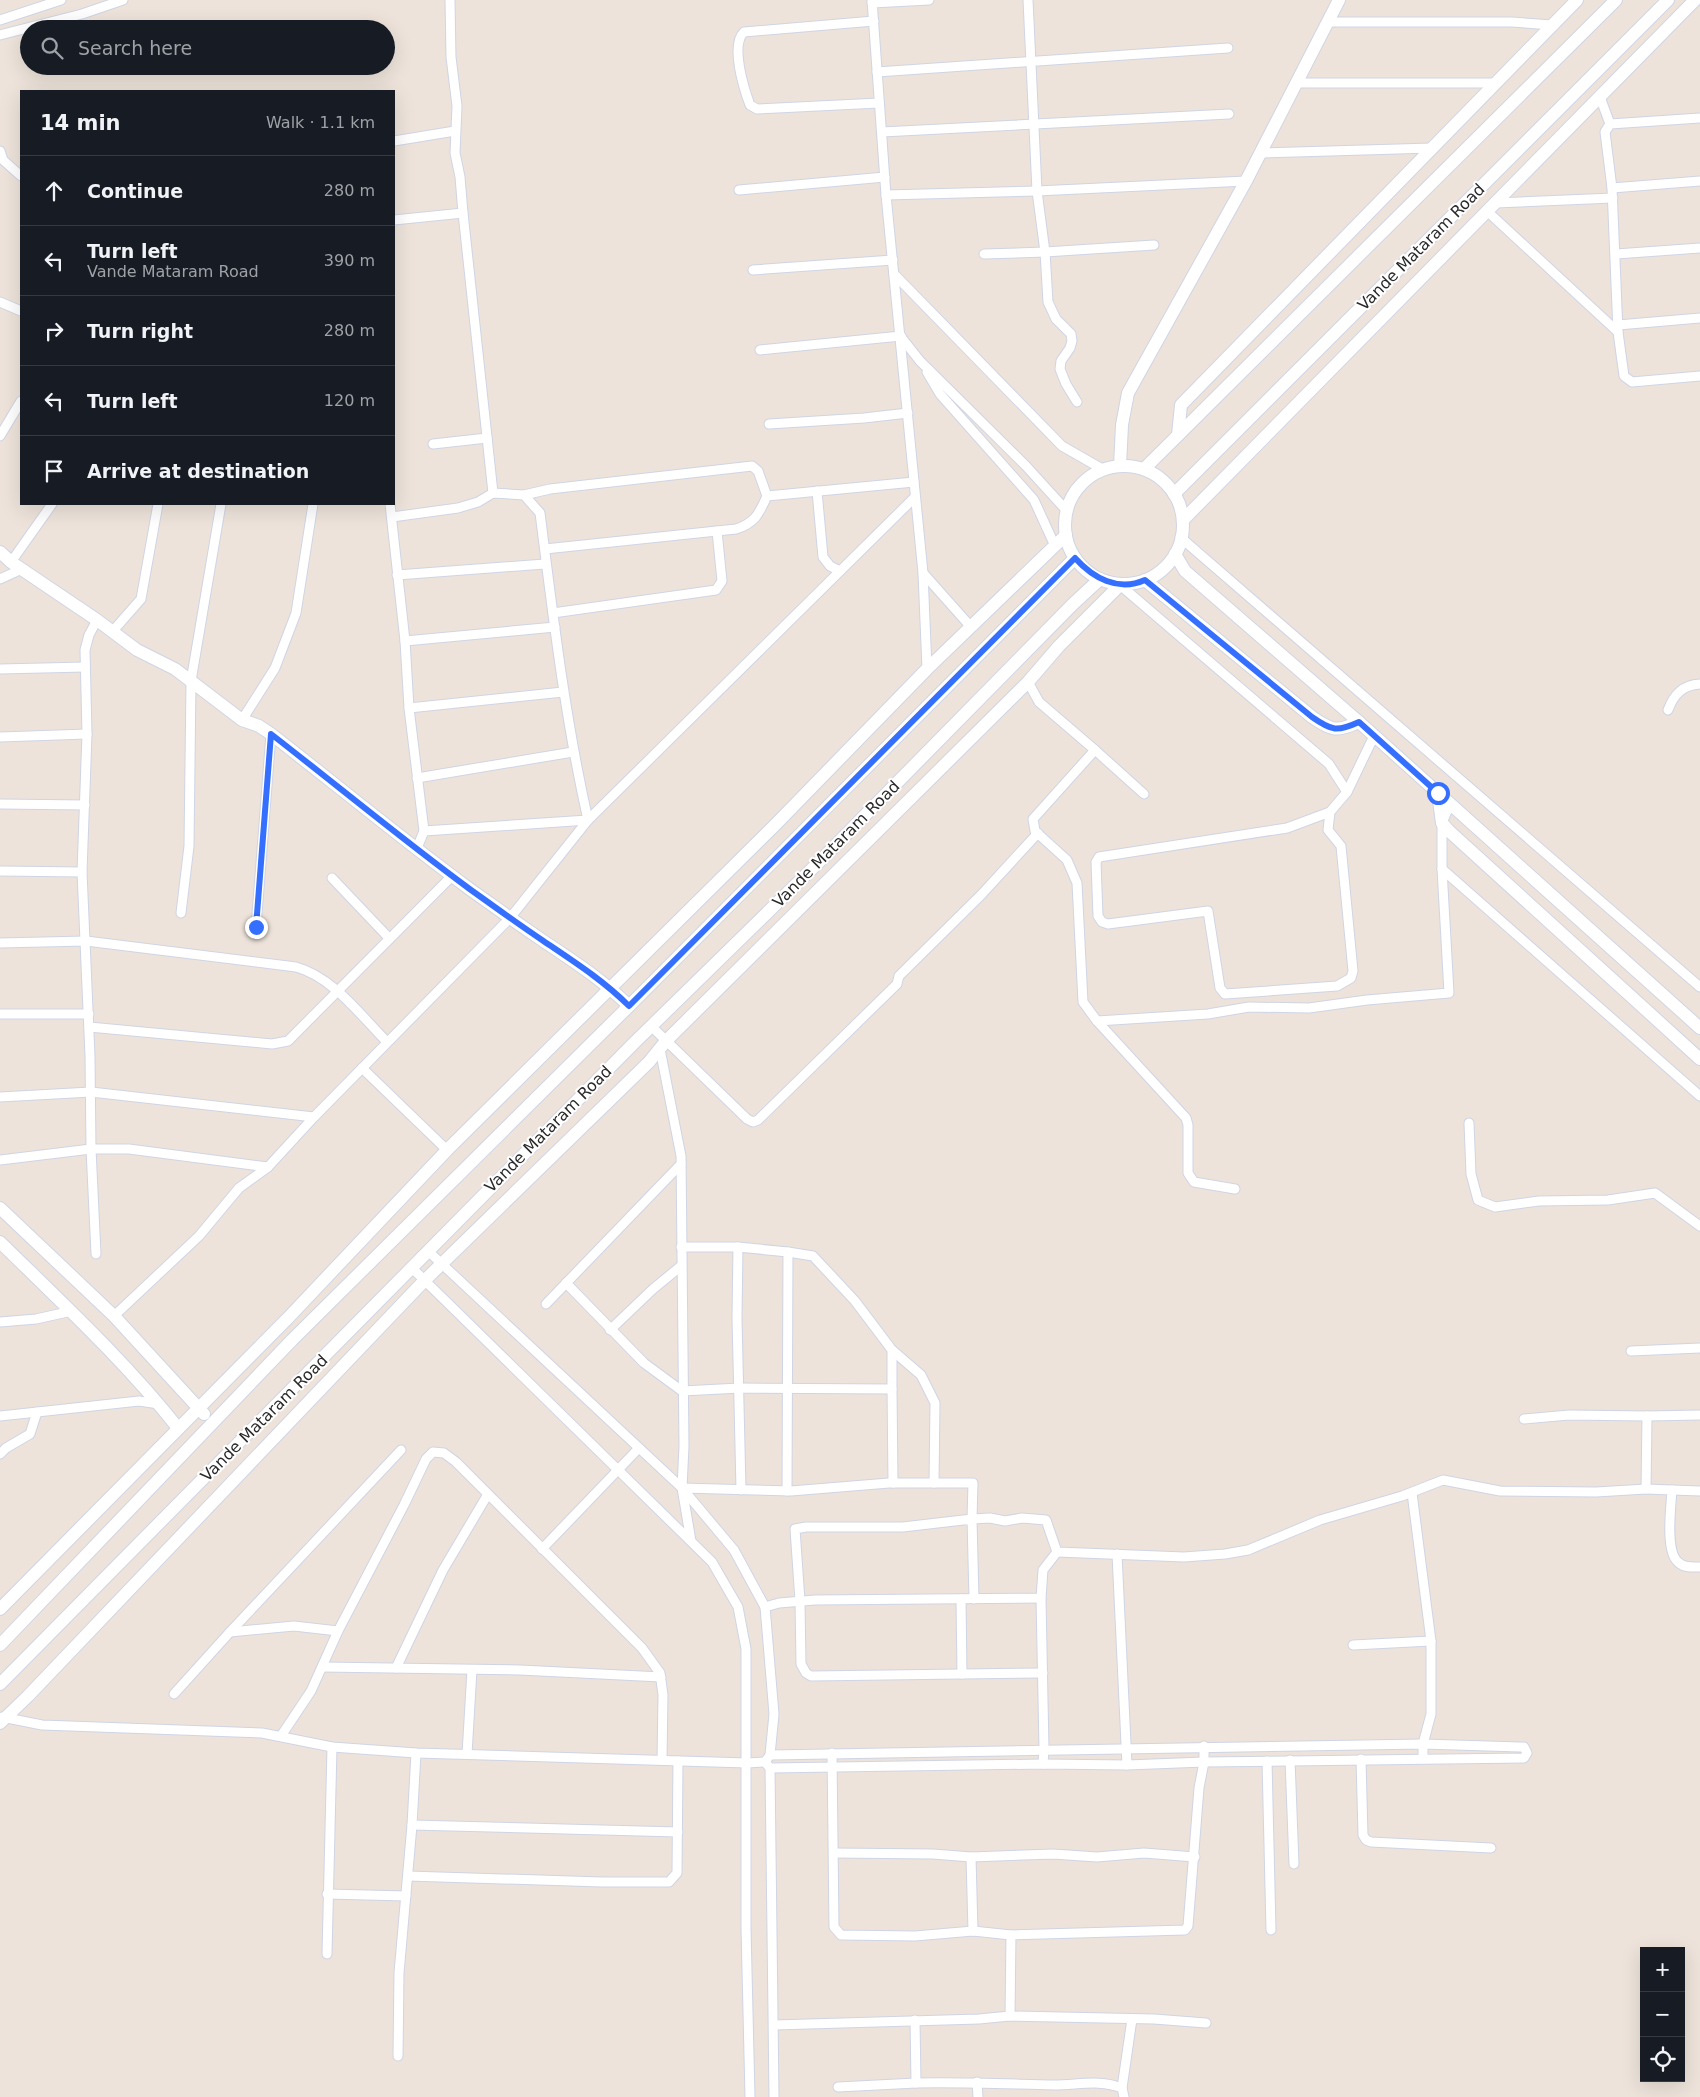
<!DOCTYPE html>
<meta charset="utf-8">
<style>
body{margin:0;font-family:"DejaVu Sans",sans-serif;background:#20242c;color:#f1f3f6}
.controls{position:absolute;right:15px;bottom:15px;display:grid;overflow:hidden;border-radius:0px;box-shadow:0 5px 20px #0002}
.controls button{width:45px;height:45px;display:grid;place-items:center;padding:0;border:0;border-bottom:1px solid #363941;background:#171b24;color:#f1f3f6;font:25px sans-serif}
.stop{position:absolute;width:15px;height:15px;margin:-11px;border:4px solid #356fff;border-radius:50%;background:#fff}
.stop.end{background:#356fff;border-color:#fff;box-shadow:0 1px 5px #0008}
.list{margin:0;padding:0;list-style:none}
h2{display:flex;justify-content:space-between;align-items:center;height:65px;margin:0;padding:0 20px;font-size:21px}
h2 small{font-size:16px;font-weight:400;color:#9ea1a6}
.list li{display:grid;grid-template-columns:32px 1fr auto;gap:15px;align-items:center;box-sizing:border-box;height:70px;padding:0 20px;border-top:1px solid #363941}
.list b{display:block;font-size:19px;white-space:nowrap}
.list p{margin:0;font-size:16px;white-space:nowrap;color:#9ea1a6}
.list em{font-size:16px;font-style:normal;color:#9ea1a6}
.icon{flex:none;width:28px;height:28px;fill:none;stroke:currentColor;stroke-width:2;stroke-linecap:round;stroke-linejoin:round}
.map{position:relative;flex:none;width:1700px;height:2097px;overflow:hidden}
.search{position:absolute;background:#171b24;box-shadow:0 5px 20px #0002;left:20px;top:20px;width:375px;height:55px;display:flex;align-items:center;gap:12px;box-sizing:border-box;padding:0 18px;border-radius:28px;color:#9ea1a6;font-size:19px}
.panel{position:absolute;background:#171b24;box-shadow:0 5px 20px #0002;left:20px;top:90px;width:375px;height:415px;border-radius:0px}
.map>svg:first-child{display:block}
.lines{fill:none;stroke-linecap:round;stroke-linejoin:round}
.street-casing{stroke:#cfd5e4;stroke-width:11}
.secondary-casing{stroke:#cfd5e4;stroke-width:14}
.street{stroke:#fff;stroke-width:9}
.secondary{stroke:#fff;stroke-width:12}
.route{stroke:#356fff;stroke-width:6}
.labels{text-anchor:middle;dominant-baseline:central;stroke-width:4;stroke-linejoin:round;paint-order:stroke}
.street-label{font-size:16px;fill:#2a2a2a;stroke:#fff}
</style>
<div class="map">
<svg width="1700" height="2097" viewBox="0 0 1700 2097">
<rect width="100%" height="100%" fill="#ede3da"/>
<g class="lines">
<defs>
<g id="street">
<polyline points="872,0 886,195 923,573 927,669"/>
<polyline points="1028,0 1037,191 1045,252 1048,302 1056,319 1071,334 1072,341 1070,348 1061,361 1060,369 1066,384 1077,402"/>
<polyline points="872,3 929,0"/>
<polyline points="0,20 61,0"/>
<path d="M 874,21 L 744,32 C 730,45 744,89 750,105 L 757,109 L 879,103"/>
<polyline points="1327,22 1512,22 1552,25"/>
<polyline points="0,35 82,14 123,0"/>
<polyline points="877,72 1228,48"/>
<polyline points="1296,83 1496,83"/>
<polyline points="1600,97 1610,124"/>
<polyline points="1700,118 1610,124 1605,132 1612,188 1618,332 1624,376 1632,382 1700,376"/>
<polyline points="882,132 1229,114"/>
<polyline points="394,141 455,131"/>
<polyline points="0,151 3,160 21,176"/>
<polyline points="1261,153 1432,148"/>
<polyline points="1612,188 1700,181"/>
<polyline points="739,190 885,177"/>
<polyline points="886,195 1037,191 1246,181"/>
<polyline points="1495,203 1613,198"/>
<polyline points="1487,211 1618,332"/>
<polyline points="463,213 493,493"/>
<polyline points="394,220 463,213 460,177 455,153 457,106 451,57 450,0"/>
<polyline points="984,254 1045,252 1154,245"/>
<polyline points="1616,254 1700,248"/>
<polyline points="753,270 893,260"/>
<polyline points="894,274 1062,446 1104,470"/>
<polyline points="0,302 21,311"/>
<polyline points="1618,325 1700,318"/>
<polyline points="901,337 920,361 1026,466 1067,511"/>
<polyline points="760,350 901,336"/>
<polyline points="927,372 940,394 1034,500 1055,546"/>
<polyline points="769,424 864,418 908,413"/>
<polyline points="0,436 21,401"/>
<polyline points="433,444 487,438"/>
<polyline points="817,491 823,557 830,566 840,571"/>
<polyline points="524,495 550,489 752,466 758,471 767,496"/>
<polyline points="390,504 405,641 409,708 424,831 417,848"/>
<polyline points="1180,537 1700,987"/>
<path d="M 545,549 L 736,529 C 755,523 759,514 767,496 L 914,482"/>
<polyline points="11,562 52,504"/>
<polyline points="923,573 971,627"/>
<polyline points="397,575 545,564"/>
<polyline points="0,579 22,569"/>
<polyline points="1120,585 1329,764 1347,792"/>
<polyline points="553,613 716,590 722,581 717,531"/>
<polyline points="112,632 141,599 158,504"/>
<polyline points="405,641 555,627"/>
<polyline points="0,669 85,667"/>
<polyline points="1028,682 1039,702 1095,750 1033,819 1035,831 1067,860 1077,883 1083,1002 1097,1021 1186,1118 1188,1125 1188,1173 1194,1182 1235,1189"/>
<polyline points="409,708 563,692"/>
<path d="M 1668,710 C 1674,694 1683,685 1700,684"/>
<polyline points="242,720 275,668 296,613 313,504"/>
<polyline points="0,737 87,734"/>
<polyline points="1095,750 1144,794"/>
<polyline points="417,778 573,752"/>
<polyline points="0,804 85,805"/>
<polyline points="1330,812 1328,830 1341,846 1353,971 1351,978 1337,986 1225,994 1220,988 1208,911 1108,924 1102,922 1098,916 1096,862 1099,857 1287,828 1330,812 1347,792 1374,736"/>
<polyline points="424,831 588,820 915,497"/>
<polyline points="1442,869 1700,1096"/>
<polyline points="0,871 82,872"/>
<polyline points="332,878 389,938"/>
<polyline points="181,913 189,846 191,681 221,504"/>
<polyline points="256,927 271,734"/>
<path d="M 0,943 L 86,941 L 296,967 C 333,977 361,1016 387,1042"/>
<polyline points="0,1014 89,1014"/>
<polyline points="1097,1021 1208,1014 1249,1007 1309,1008 1367,1000 1449,993 1442,869 1442,823 1450,804"/>
<polyline points="651,1026 747,1119 753,1122 758,1120 897,984 899,976 981,895 1038,833"/>
<polyline points="89,1027 272,1044 288,1041 452,876"/>
<polyline points="660,1049 681,1156 684,1446 682,1488 691,1541"/>
<polyline points="362,1068 447,1150"/>
<polyline points="0,1097 91,1092 314,1117"/>
<polyline points="1469,1123 1471,1174 1478,1200 1495,1207 1539,1201 1608,1200 1655,1193 1700,1226"/>
<polyline points="0,1160 91,1149 129,1149 268,1167"/>
<polyline points="681,1247 738,1247 737,1318 741,1490"/>
<polyline points="738,1247 788,1252 787,1491"/>
<polyline points="428,1251 682,1488 734,1550 765,1607 774,1714 770,1755 765,1762 770,1768 774,2097"/>
<polyline points="788,1252 813,1256 855,1301 892,1350 892,1389"/>
<polyline points="96,1254 91,1149 90,1056 82,872 87,734 85,650 89,635 97,620"/>
<polyline points="412,1268 712,1562 738,1607 746,1649 746,1928 750,2097"/>
<polyline points="566,1283 644,1363 682,1391 740,1388 892,1389 893,1483"/>
<polyline points="546,1304 681,1164"/>
<path d="M 114,1316 L 199,1236 L 239,1188 L 268,1167 L 314,1117 L 510,918 L 588,820 C 565,718 553,616 540,513 L 524,495 L 493,493 L 478,502 L 458,508 L 392,517"/>
<polyline points="0,1322 36,1319 72,1311"/>
<polyline points="610,1330 653,1289 681,1266"/>
<polyline points="892,1350 921,1375 935,1403 934,1483"/>
<polyline points="1631,1351 1700,1348"/>
<path d="M 1700,1415 L 1647,1416 L 1646,1489 L 1672,1490 C 1671,1506 1665,1551 1678,1562 C 1684,1568 1692,1567 1700,1567"/>
<polyline points="0,1416 139,1401 159,1404"/>
<polyline points="1524,1419 1569,1415 1647,1416"/>
<polyline points="0,1454 6,1448 30,1434 37,1412"/>
<polyline points="682,1488 791,1491 889,1483 973,1483 972,1519 990,1518 1005,1521 1022,1518 1046,1520 1057,1552 1184,1557 1225,1554 1248,1550 1320,1520 1402,1496 1443,1480 1500,1491 1596,1492 1646,1489"/>
<polyline points="1672,1490 1700,1491"/>
<polyline points="1412,1493 1431,1641 1431,1714 1423,1744 1423,1758"/>
<polyline points="542,1549 639,1448"/>
<polyline points="1117,1554 1127,1765"/>
<polyline points="1041,1598 1044,1749 1043,1764"/>
<polyline points="961,1599 962,1674"/>
<polyline points="974,1599 972,1519 903,1527 806,1527 795,1529 800,1601 801,1664 806,1673 811,1676 1043,1673"/>
<polyline points="765,1607 779,1603 815,1600 1041,1598 1043,1570 1057,1552"/>
<polyline points="230,1632 294,1626 338,1631"/>
<polyline points="1353,1645 1431,1641"/>
<polyline points="322,1667 520,1670 661,1677"/>
<polyline points="396,1668 443,1570 488,1494"/>
<polyline points="174,1694 230,1632 401,1450"/>
<polyline points="2,1717 42,1725 262,1733 332,1747 416,1753 747,1763 765,1762"/>
<polyline points="281,1736 311,1691 338,1631 404,1505 426,1459 433,1452 444,1453 456,1462 642,1648 660,1673 663,1695 662,1760"/>
<polyline points="832,1753 834,1927 841,1935 915,1936 973,1931 1011,1935"/>
<polyline points="467,1754 472,1670"/>
<polyline points="770,1755 1423,1744 1520,1747 1524,1747 1527,1753 1524,1758 1204,1762 1127,1765 1043,1764 770,1768"/>
<polyline points="1361,1759 1363,1835 1366,1840 1371,1842 1491,1848"/>
<polyline points="1290,1760 1294,1864"/>
<polyline points="1267,1761 1271,1930"/>
<polyline points="412,1825 678,1832"/>
<polyline points="834,1853 933,1854 971,1857 1053,1854 1097,1857 1144,1853 1195,1857"/>
<polyline points="971,1857 973,1931"/>
<polyline points="408,1876 602,1882 669,1882 677,1873 678,1761"/>
<polyline points="327,1894 406,1896"/>
<polyline points="327,1954 332,1747"/>
<polyline points="1010,2016 1011,1935 1185,1930 1188,1926 1199,1788 1204,1762 1204,1746"/>
<path d="M 915,2020 L 916,2083 C 962,2082 1008,2084 1054,2085 C 1078,2085 1100,2079 1122,2088 L 1124,2097"/>
<polyline points="774,2025 979,2019 1010,2016 1154,2019 1206,2023"/>
<polyline points="398,2056 399,1973 412,1825 416,1753"/>
<polyline points="977,2082 978,2097"/>
<polyline points="838,2087 916,2083"/>
<polyline points="1122,2088 1132,2019"/>
</g>
<g id="secondary">
<polyline points="1178,435 1181,405 1577,0"/>
<polyline points="1120,466 1122,425 1128,393 1246,181 1339,0"/>
<circle cx="1124" cy="525" r="59"/>
<polyline points="1144,469 1616,0"/>
<polyline points="1174,494 1668,0"/>
<polyline points="1183,520 1695,0"/>
<path d="M 0,552 L 11,562 L 97,620 L 137,650 L 175,669 L 242,720 L 259,726 L 271,734 C 338,786 403,840 471,890 C 495,907 518,924 542,940 C 573,961 603,980 629,1006"/>
<polyline points="1175,554 1185,571 1359,722 1700,1028"/>
<path d="M 1145,580 L 1312,717 C 1332,731 1337,732 1359,722"/>
<polyline points="1438,793 1442,823 1449,831 1700,1059"/>
<polyline points="0,1208 114,1316 204,1414"/>
<path d="M 0,1242 C 61,1302 125,1361 178,1428"/>
<polyline points="0,1609 287,1319 447,1150 776,824 927,669 1066,535"/>
<polyline points="0,1645 292,1340 629,1006 1075,558"/>
<polyline points="0,1684 634,1043 819,862 1073,604 1100,579"/>
<polyline points="0,1723 28,1696 424,1281 649,1062 666,1041 1028,682 1059,646 1120,585"/>
</g>
</defs>
<use href="#street" class="street-casing"/>
<use href="#secondary" class="secondary-casing"/>
<use href="#street" class="street"/>
<use href="#secondary" class="secondary"/>
</g>
<g class="lines">
<path class="route" d="M 256,927 L 271,734 C 338,786 403,840 471,890 C 495,907 518,924 542,940 C 573,961 603,980 629,1006 L 1075,558 C 1093,578 1118,592 1145,580 L 1312,717 C 1332,731 1337,732 1359,722 L 1438,793"/>
</g>
<g class="labels">
<g class="street-label">
<text transform="translate(1421 247) rotate(-45)">Vande Mataram Road</text>
<text transform="translate(836 844) rotate(-45)">Vande Mataram Road</text>
<text transform="translate(548 1129) rotate(-45)">Vande Mataram Road</text>
<text transform="translate(264 1418) rotate(-45)">Vande Mataram Road</text>
</g>
</g>
</svg>
<div class="controls">
<button>+</button>
<button>−</button>
<button><svg class="icon" aria-label="locate" viewBox="0 0 24 24"><circle cx="12" cy="12" r="6"/><path d="M12 2v4M12 18v4M2 12h4M18 12h4"/></svg></button>
</div>
<div class="stop" style="left:1438px;top:793px"></div>
<div class="stop end" style="left:256px;top:927px"></div>
<div class="search"><svg class="icon" aria-label="search" viewBox="0 0 24 24"><circle cx="10" cy="10" r="6"/><path d="M15 15l6 6"/></svg>Search here</div>
<section class="panel">
<h2>14 min<small>Walk · 1.1 km</small></h2>
<ul class="list">
<li><svg class="icon" aria-label="ahead" viewBox="0 0 24 24"><path d="M12 20V5M6 11l6-6 6 6"/></svg><div><b>Continue</b></div><em>280 m</em></li>
<li><svg class="icon" aria-label="left" viewBox="0 0 24 24"><path d="M17 20v-9H6M10 6l-5 5 5 5"/></svg><div><b>Turn left</b><p>Vande Mataram Road</p></div><em>390 m</em></li>
<li><svg class="icon" aria-label="right" viewBox="0 0 24 24"><path d="M7 20v-9h11M14 6l5 5-5 5"/></svg><div><b>Turn right</b></div><em>280 m</em></li>
<li><svg class="icon" aria-label="left" viewBox="0 0 24 24"><path d="M17 20v-9H6M10 6l-5 5 5 5"/></svg><div><b>Turn left</b></div><em>120 m</em></li>
<li><svg class="icon" aria-label="arrive" viewBox="0 0 24 24"><path d="M6 21V4h12l-3 4 3 4H6"/></svg><div><b>Arrive at destination</b></div></li>
</ul>
</section>
</div>
